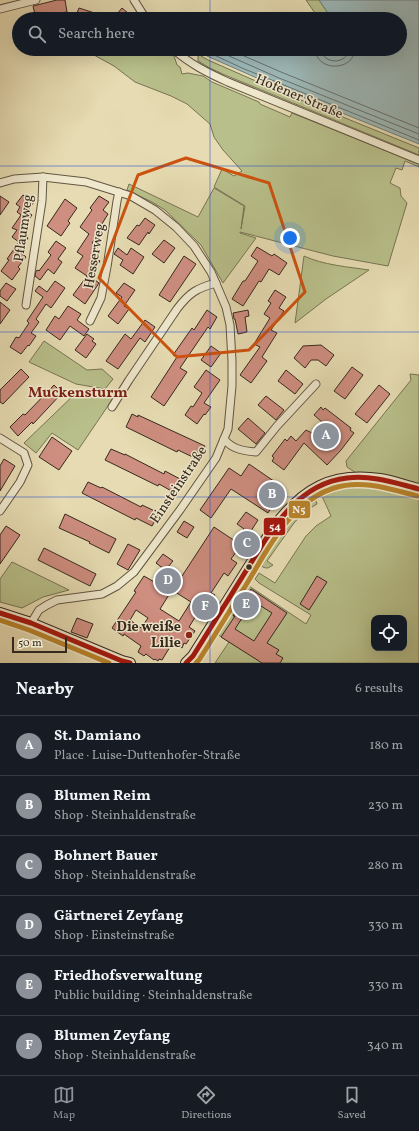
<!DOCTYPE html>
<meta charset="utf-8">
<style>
body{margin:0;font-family:Vollkorn,serif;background:#242831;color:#f1f3f6}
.controls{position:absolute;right:12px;bottom:12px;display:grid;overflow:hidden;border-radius:8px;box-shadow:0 4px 16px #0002}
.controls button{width:36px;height:36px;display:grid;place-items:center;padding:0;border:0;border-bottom:1px solid #363941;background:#171b24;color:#f1f3f6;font:20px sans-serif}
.scale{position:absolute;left:12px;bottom:10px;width:55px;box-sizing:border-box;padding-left:4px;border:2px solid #36291e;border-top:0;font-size:11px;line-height:14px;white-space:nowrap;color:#36291e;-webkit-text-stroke:3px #efe8cd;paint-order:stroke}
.you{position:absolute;left:290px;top:238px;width:14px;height:14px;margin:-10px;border:3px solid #fff;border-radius:50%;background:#1a73e8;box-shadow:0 0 0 6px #1a73e833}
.badge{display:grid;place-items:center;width:26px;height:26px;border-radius:50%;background:#8c9099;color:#fff;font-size:13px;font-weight:700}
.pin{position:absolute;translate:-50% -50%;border:2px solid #fff;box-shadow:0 1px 4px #0006}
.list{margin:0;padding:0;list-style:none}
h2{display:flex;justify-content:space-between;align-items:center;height:52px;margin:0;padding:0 16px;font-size:17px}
h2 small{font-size:13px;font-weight:400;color:#9ea1a6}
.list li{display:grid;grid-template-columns:26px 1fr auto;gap:12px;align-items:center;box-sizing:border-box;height:60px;padding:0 16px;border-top:1px solid #363941}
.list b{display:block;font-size:15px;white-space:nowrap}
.list p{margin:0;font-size:13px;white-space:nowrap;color:#9ea1a6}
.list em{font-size:13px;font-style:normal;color:#9ea1a6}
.icon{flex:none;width:22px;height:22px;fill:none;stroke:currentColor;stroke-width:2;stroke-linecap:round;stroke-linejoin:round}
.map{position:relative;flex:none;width:419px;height:663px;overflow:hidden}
.search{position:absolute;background:#171b24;box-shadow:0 4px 16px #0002;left:12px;right:12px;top:12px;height:44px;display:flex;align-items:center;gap:10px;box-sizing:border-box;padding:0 14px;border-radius:22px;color:#9ea1a6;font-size:15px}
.sheet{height:412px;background:#171b24}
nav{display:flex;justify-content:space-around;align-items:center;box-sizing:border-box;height:56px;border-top:1px solid #363941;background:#171b24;font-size:11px;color:#9ea1a6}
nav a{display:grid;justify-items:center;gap:2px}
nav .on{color:#8c9099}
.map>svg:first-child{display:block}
.green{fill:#b8bf8a;stroke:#777454;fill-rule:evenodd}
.water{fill:#9cb8b8;stroke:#737f7a}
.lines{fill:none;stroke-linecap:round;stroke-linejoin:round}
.shore{stroke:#69706b;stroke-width:1}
.building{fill:#ce8e80;stroke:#36291e;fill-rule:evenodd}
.street-casing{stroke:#625643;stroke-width:9}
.secondary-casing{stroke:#36291e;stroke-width:12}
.street{stroke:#efe8cd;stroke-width:7}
.secondary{stroke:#efe8cd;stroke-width:10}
.bus-1-casing{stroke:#efe8cd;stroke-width:8}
.bus-2-casing{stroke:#efe8cd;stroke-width:8}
.bus-1{stroke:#a6180e;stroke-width:5}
.bus-2{stroke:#b9842a;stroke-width:5}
.marked{fill:none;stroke:#cd520f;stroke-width:3;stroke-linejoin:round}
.grid{fill:none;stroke:#1d4ed8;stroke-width:1;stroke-opacity:0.55}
.bus-dot{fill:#36291e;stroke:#efe8cd;stroke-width:1.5}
.poi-dot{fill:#8f2418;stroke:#efe8cd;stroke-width:1.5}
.labels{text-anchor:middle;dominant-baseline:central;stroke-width:3;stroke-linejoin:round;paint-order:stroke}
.street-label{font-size:14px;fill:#36291e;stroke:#efe8cd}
.poi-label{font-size:14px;font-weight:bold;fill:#36291e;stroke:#efe8cd;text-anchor:end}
.neighbourhood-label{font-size:15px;font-weight:bold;fill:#7a1f14;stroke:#efe8cd}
.line-badge{stroke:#efe8cd;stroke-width:1.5}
.badge-label{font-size:11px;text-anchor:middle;font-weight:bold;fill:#fff}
</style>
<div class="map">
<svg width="419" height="663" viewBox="0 0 419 663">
<rect width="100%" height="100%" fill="#e6dbb2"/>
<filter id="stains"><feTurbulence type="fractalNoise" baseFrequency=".005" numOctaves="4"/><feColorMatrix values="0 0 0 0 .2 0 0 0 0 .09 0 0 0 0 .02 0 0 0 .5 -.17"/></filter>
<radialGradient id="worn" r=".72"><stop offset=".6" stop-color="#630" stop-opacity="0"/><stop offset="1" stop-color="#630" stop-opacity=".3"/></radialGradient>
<g class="green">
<polygon points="306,0 319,0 332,19 319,19"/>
<polygon points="83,49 166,49 174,56 177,65 180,67 182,74 188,73 203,76 212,82 259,102 260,104 290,117 292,113 419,164 419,167 405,161 402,170 396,168 390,183 400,188 401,196 407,203 388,266 333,256 240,232 240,233 256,238 223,283 201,245 165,210 152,202 127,190 129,184 198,217 214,188 244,206 241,229 245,206 214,187 222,169 234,176 242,171 223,150 214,137 210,124 187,104 171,96 135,82 114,66"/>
<polygon points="199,49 206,49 201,55 201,56 208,60 274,89 419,148 419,155 225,75 210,68 198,61 198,51"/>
<path d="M 304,256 C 323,265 349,267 369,270 L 326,299 L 295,323 Z"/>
<polygon points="44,341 87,370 102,369 113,379 105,389 76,384 29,362"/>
<polygon points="410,374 419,375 419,486 356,473 347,467 346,461 411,380"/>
<polygon points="78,391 114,397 78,450 52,433 36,453 24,443"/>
<path d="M 347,486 C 372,486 396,490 419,497 L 419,663 L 215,663 L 229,642 L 217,634 L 249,586 L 306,624 L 311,615 L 259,583 L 255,579 L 259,573 L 275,583 L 306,536 L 316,526 L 331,516 L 321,494 L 332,490 ZM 374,618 L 404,618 L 404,648 L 374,648 Z"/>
<path d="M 315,498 L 317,504 L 304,512 L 294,523 L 267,561 L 273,565 L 268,568 C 264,568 261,567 260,563 L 289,519 L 300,508 Z"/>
<polygon points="12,562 69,590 43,597 22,608 0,602 0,579"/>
</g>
<path class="water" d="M 319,0 L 419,0 L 419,144 L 275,86 L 207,56 L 211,49 L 322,49 C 329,51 336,53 343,49 L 400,49 L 400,19 L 332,19 Z"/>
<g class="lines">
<g class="shore">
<polyline points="214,49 213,53 214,55 242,68 419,140"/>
<polyline points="219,49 220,52 279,78 419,134"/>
<polyline points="228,49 281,72 419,128"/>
<path d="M 315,49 C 316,72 354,72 355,49"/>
<path d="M 321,49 C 322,65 348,65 349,49"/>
</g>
</g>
<g class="building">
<polygon points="57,0 65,0 67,12 50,15 51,19 36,19 33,6"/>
<polygon points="79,8 110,18 110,19 81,19 82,15 77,13"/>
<polygon points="122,8 135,19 127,19 117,14"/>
<polygon points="23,195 34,202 27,212 32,215 23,227 28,230 25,236 28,238 19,251 26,257 18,267 20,269 12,280 1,271 9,260 7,259 19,242 12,237 17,230 12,228 21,215 17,212 20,207 16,204"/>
<polygon points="0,196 9,202 0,215"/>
<polygon points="99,196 109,202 103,210 108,214 100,227 102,229 92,243 98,246 92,256 100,261 96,267 97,269 91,277 99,283 85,304 73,295 87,276 75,268 83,256 77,252 89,234 80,227 92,210 90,208"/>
<polygon points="65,199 77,208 68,221 70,223 61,236 47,226"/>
<polygon points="145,218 155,225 149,234 148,232 139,245 127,238 137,225 139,226"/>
<polygon points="164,240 175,248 164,263 152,254"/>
<polygon points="56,241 66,248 58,259 62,262 54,274 48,269 40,280 35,276 36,271 38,270 39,271 51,255 48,252"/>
<polygon points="257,247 272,256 274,254 287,263 279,275 269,269 261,282 259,281 243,306 232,299 243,281 245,281 258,261 251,256"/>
<polygon points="118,248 127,255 131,248 144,257 133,274 120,265 123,260 114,254"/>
<polygon points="184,256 196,264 170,302 159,295"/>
<polygon points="55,281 65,288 51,308 46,304 36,319 39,322 31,333 36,336 29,346 28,345 21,354 10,347 16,337 19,338 29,323 27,321 43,297 35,291 39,286 47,292"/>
<polygon points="6,283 16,289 7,301 0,296 0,291"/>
<polygon points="124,283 135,290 124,306 129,309 118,324 108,316 122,297 116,293"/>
<polygon points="275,290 286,297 279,308 284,311 271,330 277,333 262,357 267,361 251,383 240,375 260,347 254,344 270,318 264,314 271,303 268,301"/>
<polygon points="0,302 10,310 0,324"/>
<polygon points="68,306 81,314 77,320 89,329 84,336 70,326 60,340 46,330 55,316 59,319"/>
<polygon points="207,310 217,317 210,329 208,327 180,368 187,372 164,406 151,397 177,357 173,355 192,328 194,330"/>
<polygon points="248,310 249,316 245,317 247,332 238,334 235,319 234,319 233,313"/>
<polygon points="145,320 155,327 145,342 140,338 118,369 106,361 125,334 131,339"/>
<polygon points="87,334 94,339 92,341 96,344 86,358 75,350"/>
<polygon points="321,345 334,355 326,366 318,360 311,360 305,368 294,358 303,346"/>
<polygon points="211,346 221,353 211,367 201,360"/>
<polygon points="352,367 363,375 345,399 334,391"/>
<polygon points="21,369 29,377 3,404 0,402 0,390"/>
<polygon points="206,370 220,380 204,403 211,407 205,415 204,414 197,424 185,415 191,406 193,407 202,393 194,387"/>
<polygon points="286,370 303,384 295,394 278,381"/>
<polygon points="54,385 62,393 33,424 32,422 18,436 10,427 23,414 25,415"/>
<polygon points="379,385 390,394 367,423 355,414"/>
<polygon points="266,396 284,410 276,420 258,405"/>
<polygon points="321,407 323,410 325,408 351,428 350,430 354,433 341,450 327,465 304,443 284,470 272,461 274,458 272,456 285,439 287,441 291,436 296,441 306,430 312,433 322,422 314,415"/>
<polygon points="132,414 138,417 138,415 205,446 199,460 178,450 177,452 126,427"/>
<polygon points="248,418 265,433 256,444 238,429"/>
<polygon points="52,437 72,451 59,470 39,457"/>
<polygon points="111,449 125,455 125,454 164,474 165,471 182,480 175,493 159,484 158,486 105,460"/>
<polygon points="4,459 15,466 0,491 0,466"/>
<polygon points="249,464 281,486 268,505 271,508 268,513 231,489 211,518 200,510 229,468 241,476"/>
<polygon points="88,482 101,488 102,487 141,507 142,505 159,513 152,526 136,518 135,520 82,493"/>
<polygon points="246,512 258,520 249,534 243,530 244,529 237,524"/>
<polygon points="65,514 116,539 109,553 89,543 90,542 59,528"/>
<polygon points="184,521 194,527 187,538 177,532"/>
<polygon points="6,526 20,535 0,564 0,535"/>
<path d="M 214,527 L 241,545 L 231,559 L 237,563 L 228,576 L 224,573 L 211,593 L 215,595 L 209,604 L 211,604 L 204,614 L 199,611 L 189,627 L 195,631 L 186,644 L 184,643 L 182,648 L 173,642 L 162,660 L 159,659 L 158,661 L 155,659 L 154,660 L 146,654 L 144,656 L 138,652 L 141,646 L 124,634 L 123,636 L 112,628 L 136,592 L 134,591 L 144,576 L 156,583 L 165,570 L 156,563 L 163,554 L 173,561 L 168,567 L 182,576 ZM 172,590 L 191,602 L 179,621 L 160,609 ZM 136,610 L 148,618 L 141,628 L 130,620 Z"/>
<polygon points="128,544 140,550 128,570 117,564"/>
<polygon points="44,548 96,574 90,586 38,560"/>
<polygon points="317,576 327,582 309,610 300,604"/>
<path d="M 251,589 L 287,613 L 267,643 L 279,650 L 276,654 L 283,658 L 280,663 L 262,663 L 221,637 L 235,616 L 233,616 ZM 253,601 L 272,613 L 254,641 L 235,629 Z"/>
<polygon points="77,618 93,624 87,638 71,632"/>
</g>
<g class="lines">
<defs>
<g id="street">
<polyline points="134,0 146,19"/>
<polyline points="0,9 36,0"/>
<path d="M 173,49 C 190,64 208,73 228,82 L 419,160"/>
<polyline points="0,183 14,179 43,177 86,182 131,196 155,210 176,227 194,246 211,272 226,307 230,325 232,361 232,386 228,429 216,458 180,510 134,572 117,586 102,594 57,600 47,605 39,610 31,623"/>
<polyline points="26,305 42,201 43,177"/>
<polyline points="90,321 101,298 107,267 117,201 119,192"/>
<path d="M 112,407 L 129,380 L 177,309 C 189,293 197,288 216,283"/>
<polyline points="0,438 24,453 28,465 20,482 0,511"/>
<path d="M 224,439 C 232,449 243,451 256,452 L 277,426 L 316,384"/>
</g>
<g id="secondary">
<polyline points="0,613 31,623 122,661 130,663"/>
<path d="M 186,663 L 193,656 L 274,527 C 303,489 331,472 380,479 C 393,481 406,486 419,489"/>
</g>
</defs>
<use href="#street" class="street-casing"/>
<use href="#secondary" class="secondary-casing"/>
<use href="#street" class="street"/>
<use href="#secondary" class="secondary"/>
<defs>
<g id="bus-1">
<polyline points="0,613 31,623 122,661 130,663"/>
<path d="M 186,663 L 193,656 C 209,630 225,605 241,579 C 267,538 293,484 347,478 C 373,475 395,483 419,489"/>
</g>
<g id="bus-2">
<polyline points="0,620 29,630 109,663"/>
<path d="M 196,663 L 199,660 C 215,635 230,610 246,585 C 268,549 290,502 334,488 C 362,479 390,489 417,496"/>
</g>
</defs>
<use href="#bus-1" class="bus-1-casing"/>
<use href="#bus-2" class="bus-2-casing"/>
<use href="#bus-1" class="bus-1"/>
<use href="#bus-2" class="bus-2"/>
</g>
<path class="marked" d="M 186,158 L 269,183 L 305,292 L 249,350 L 177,357 L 99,278 L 138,175 Z"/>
<path class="grid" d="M 210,0 L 210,19M 210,49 L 210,663M 0,166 L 419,166M 0,332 L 419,332M 0,497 L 419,497"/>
<circle class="bus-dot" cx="249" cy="567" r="3.5"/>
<circle class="poi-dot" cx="189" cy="635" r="4"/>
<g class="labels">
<g class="street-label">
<text transform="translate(299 97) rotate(23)">Hofener Straße</text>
<text transform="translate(24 228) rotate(-82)">Pflaumweg</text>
<text transform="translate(95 256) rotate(-80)">Hesserweg</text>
<text transform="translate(179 485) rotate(-56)">Einsteinstraße</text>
</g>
<g class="poi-label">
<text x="181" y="627">Die weiße<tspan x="181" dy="16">Lilie</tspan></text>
</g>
<g class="neighbourhood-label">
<text x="78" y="393">Muckensturm</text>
</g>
</g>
<g class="line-badge">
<rect x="288" y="500" width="23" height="19" rx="4" fill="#b9842a"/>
<rect x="263" y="517" width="23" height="19" rx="4" fill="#a6180e"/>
</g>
<g class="badge-label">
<text x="299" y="513">N5</text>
<text x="275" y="530">54</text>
</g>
<rect width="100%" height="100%" filter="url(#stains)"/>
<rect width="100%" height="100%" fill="url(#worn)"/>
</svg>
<div class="controls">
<button><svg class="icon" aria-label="locate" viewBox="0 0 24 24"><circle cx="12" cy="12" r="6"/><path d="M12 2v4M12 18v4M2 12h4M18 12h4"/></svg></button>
</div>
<div class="scale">50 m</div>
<div class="you"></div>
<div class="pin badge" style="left:326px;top:436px">A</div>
<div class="pin badge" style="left:272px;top:495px">B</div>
<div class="pin badge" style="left:247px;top:544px">C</div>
<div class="pin badge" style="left:168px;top:581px">D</div>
<div class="pin badge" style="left:246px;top:605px">E</div>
<div class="pin badge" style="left:205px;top:607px">F</div>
<div class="search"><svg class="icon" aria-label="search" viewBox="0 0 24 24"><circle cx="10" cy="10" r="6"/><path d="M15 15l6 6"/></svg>Search here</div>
</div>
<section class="sheet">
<h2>Nearby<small>6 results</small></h2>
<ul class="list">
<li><span class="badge">A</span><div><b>St. Damiano</b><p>Place · Luise-Duttenhofer-Straße</p></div><em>180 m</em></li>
<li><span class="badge">B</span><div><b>Blumen Reim</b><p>Shop · Steinhaldenstraße</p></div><em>230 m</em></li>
<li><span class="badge">C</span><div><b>Bohnert Bauer</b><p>Shop · Steinhaldenstraße</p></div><em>280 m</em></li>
<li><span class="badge">D</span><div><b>Gärtnerei Zeyfang</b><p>Shop · Einsteinstraße</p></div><em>330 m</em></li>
<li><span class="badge">E</span><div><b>Friedhofsverwaltung</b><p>Public building · Steinhaldenstraße</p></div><em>330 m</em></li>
<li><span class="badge">F</span><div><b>Blumen Zeyfang</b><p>Shop · Steinhaldenstraße</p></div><em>340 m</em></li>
</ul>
</section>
<nav>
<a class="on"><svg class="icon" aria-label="map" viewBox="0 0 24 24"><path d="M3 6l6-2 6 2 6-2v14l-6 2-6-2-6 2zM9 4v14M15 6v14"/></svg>Map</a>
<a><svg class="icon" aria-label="directions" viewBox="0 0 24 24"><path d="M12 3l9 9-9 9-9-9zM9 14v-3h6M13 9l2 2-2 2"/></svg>Directions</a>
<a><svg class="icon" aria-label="saved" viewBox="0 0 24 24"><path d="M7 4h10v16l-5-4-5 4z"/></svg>Saved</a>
</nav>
